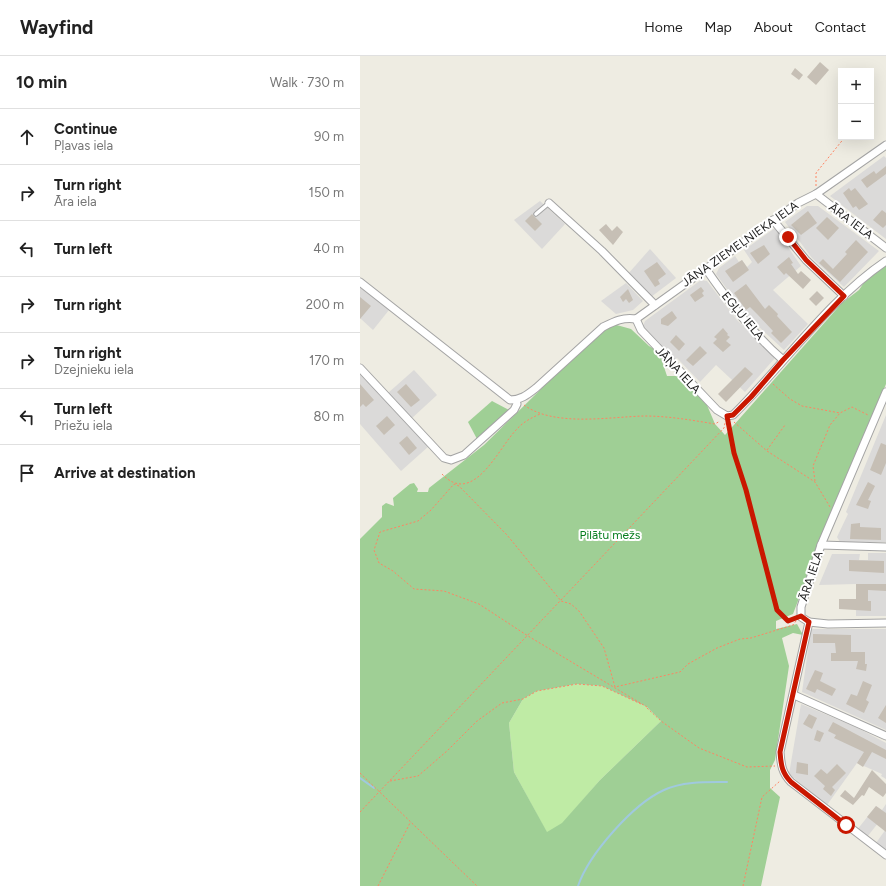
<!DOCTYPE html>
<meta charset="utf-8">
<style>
body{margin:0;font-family:Figtree,sans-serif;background:#f6f6f6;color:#222}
.controls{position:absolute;right:12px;top:12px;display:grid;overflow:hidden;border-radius:0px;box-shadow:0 4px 16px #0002}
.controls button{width:36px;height:36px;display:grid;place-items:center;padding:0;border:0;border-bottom:1px solid #e0e0e0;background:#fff;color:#222;font:20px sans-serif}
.stop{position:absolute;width:12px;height:12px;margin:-9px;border:3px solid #c91700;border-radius:50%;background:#fff}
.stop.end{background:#c91700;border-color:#fff;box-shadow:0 1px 4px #0008}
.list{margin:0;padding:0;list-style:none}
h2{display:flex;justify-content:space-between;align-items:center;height:52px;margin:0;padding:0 16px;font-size:17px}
h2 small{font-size:13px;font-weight:400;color:#767676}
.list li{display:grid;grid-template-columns:26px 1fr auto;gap:12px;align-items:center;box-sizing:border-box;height:56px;padding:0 16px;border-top:1px solid #e0e0e0}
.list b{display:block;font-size:15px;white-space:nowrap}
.list p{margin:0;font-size:13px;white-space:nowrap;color:#767676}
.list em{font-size:13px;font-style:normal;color:#767676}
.icon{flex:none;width:22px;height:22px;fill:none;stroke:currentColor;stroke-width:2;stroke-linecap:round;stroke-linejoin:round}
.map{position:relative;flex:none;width:526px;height:830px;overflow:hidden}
header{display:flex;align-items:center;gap:24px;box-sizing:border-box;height:56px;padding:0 20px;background:#fff;border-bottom:1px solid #e0e0e0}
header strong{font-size:19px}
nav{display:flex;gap:22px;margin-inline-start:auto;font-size:14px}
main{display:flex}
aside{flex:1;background:#fff}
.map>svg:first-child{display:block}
.residential{fill:#dbdad9}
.grass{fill:#bfeba5}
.forest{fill:#9fcf95;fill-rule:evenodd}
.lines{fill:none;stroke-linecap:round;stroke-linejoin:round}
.stream{stroke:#a0c9de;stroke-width:2}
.building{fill:#c6bfb5}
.lane-casing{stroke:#a4a4a4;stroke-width:5.5}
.street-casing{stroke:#a4a4a4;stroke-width:9}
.path{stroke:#ff8462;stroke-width:1;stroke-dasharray:2 2;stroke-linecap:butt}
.lane{stroke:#fff;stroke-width:3.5}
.street{stroke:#fff;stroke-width:7}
.route{stroke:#c91700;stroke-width:5}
.labels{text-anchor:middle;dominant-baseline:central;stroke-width:4;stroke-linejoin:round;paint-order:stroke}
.street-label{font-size:12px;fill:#1d1d1d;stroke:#fff}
.park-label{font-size:12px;fill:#077e1f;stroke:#fff}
</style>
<header>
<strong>Wayfind</strong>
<nav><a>Home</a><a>Map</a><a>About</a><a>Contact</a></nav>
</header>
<main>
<aside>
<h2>10 min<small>Walk · 730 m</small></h2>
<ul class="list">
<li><svg class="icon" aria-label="ahead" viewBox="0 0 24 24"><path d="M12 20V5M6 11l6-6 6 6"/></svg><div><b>Continue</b><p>Pļavas iela</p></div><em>90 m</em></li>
<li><svg class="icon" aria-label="right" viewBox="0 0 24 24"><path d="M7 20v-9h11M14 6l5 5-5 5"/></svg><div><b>Turn right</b><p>Āra iela</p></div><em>150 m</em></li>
<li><svg class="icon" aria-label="left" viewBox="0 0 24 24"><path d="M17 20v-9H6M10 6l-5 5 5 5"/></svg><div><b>Turn left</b></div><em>40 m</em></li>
<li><svg class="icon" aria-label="right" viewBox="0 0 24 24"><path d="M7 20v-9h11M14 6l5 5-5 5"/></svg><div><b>Turn right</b></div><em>200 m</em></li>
<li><svg class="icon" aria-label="right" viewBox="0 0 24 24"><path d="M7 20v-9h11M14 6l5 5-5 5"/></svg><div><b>Turn right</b><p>Dzejnieku iela</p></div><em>170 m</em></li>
<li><svg class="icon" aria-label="left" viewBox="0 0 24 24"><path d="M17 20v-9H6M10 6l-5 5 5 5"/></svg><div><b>Turn left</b><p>Priežu iela</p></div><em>80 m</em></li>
<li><svg class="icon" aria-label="arrive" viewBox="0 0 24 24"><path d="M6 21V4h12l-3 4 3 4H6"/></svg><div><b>Arrive at destination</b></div></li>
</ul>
</aside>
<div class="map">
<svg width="526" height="830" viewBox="0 0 526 830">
<rect width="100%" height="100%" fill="#eeece2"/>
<g class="residential">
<polygon points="524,100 526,102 526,183 470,140"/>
<polygon points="180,145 205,168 182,193 154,164"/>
<polygon points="447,150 458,150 519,195 484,231 452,202 425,166"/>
<polygon points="415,172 441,210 413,234 448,268 424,294 385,258 356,218 359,212 375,200 379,206 382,204 387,211 392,206 384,194"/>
<polygon points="290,193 316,222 291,241 268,218"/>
<polygon points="341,224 347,225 377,264 415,302 385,336 356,309 340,326 317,302 314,304 283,270 285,265"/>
<polygon points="266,227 283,245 273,254 256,258 241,245"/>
<polygon points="0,231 29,254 13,274 0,262"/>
<polygon points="54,314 77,339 51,363 28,337"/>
<polygon points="0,315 69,390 41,415 0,368"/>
<polygon points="526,359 526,486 480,486 477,481 488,458 486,456"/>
<polygon points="508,497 526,497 526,560 496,560 496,528 459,529 472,498 500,498 499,504 508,504"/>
<polygon points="451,573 526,573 526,674 442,636"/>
<polygon points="441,648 496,671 526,687 526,723 521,720 522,718 497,707 467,749 429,718"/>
<polygon points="526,748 526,757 507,781 497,774 516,750 522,754"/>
<polygon points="526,773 526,795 516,787"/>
</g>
<polygon class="grass" points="217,628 242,630 287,651 301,665 240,724 202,768 187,777 154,716 149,667 163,643 177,635"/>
<g class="forest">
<path d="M 526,207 L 526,328 L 460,487 L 433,558 L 416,565 L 416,573 L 437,568 L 443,579 L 433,577 L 422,582 L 429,610 L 415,704 L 410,714 L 410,732 L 420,741 L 401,830 L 0,830 L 0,483 L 22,461 L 22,450 L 26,447 L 34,450 L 33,442 L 50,428 L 54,427 L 58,433 L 57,436 L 68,436 L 69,432 L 124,389 L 233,282 L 253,268 L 271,273 L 289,290 L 299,296 L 307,320 L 321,320 L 344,342 L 355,368 L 365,379 L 482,247 L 499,234 L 511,216 ZM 217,628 L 242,630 L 287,651 L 301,665 L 240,724 L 202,767 L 187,776 L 154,716 L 149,667 L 163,643 L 177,635 Z"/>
<polygon points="132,345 149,354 117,383 108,366"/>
</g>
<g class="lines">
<g class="stream">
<polyline points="0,722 14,732"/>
<path d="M 218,830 C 229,798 273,748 304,734 C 323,725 347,726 367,726"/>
</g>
</g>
<g class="building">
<polygon points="460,6 469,14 456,29 447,21"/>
<polygon points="435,12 443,19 439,24 431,18"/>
<polygon points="526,110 526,118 507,132 501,124 514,115 516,118"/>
<polygon points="489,132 491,135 495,132 508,148 499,154 496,150 493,152 483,137"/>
<polygon points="522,154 526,157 526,169 523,172 513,164"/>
<polygon points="448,155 457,167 441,179 431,169"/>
<polygon points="172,158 182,168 175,175 165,165"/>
<polygon points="467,161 479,172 468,184 456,172"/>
<polygon points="246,168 252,175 257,170 263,176 253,189 239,174"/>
<polygon points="496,184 508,196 480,226 459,207 463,203 473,213 487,198 485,196"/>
<polygon points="404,189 410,198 398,208 390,197"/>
<polygon points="429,201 433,207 431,208 438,218 441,215 451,224 443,233 426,217 424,219 417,211"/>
<polygon points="382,204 389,214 373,226 365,215"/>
<polygon points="297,206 306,218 298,224 300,228 295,231 284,215"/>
<polygon points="386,228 405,253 409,249 418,258 417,260 432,276 421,287 411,277 413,275 398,259 390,251 386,254 374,237"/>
<polygon points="341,231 344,235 342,237 344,240 335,246 330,239"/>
<polygon points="268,233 273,244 269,247 266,243 263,246 260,241"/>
<polygon points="457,235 464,242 456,250 449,243"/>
<polygon points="0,241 11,250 0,263"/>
<polygon points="312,255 317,262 308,270 301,268 301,263"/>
<polygon points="363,272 368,278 367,279 370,281 366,285 371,289 363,296 353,287 357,283 354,281"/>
<polygon points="316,279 325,288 319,295 310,286"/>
<polygon points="340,290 347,297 333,310 326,304"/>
<polygon points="385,311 393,318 366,346 358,338"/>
<polygon points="0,328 14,344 6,351 3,348 0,351"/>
<polygon points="46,328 60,344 51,351 37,336"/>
<polygon points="27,360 35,369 24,379 16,370"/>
<polygon points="47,380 57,392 49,399 39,387"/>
<polygon points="521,387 526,389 526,407 521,419 510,414"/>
<polygon points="508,426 515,430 508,444 511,445 508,453 496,449"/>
<polygon points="500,467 500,471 521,472 521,484 490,483 491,468"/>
<polygon points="489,504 524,505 524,517 489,515"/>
<polygon points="496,528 526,528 526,535 508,534 508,545 511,545 511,555 479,553 479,543 496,543"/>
<polygon points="453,578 491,579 491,596 505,596 505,608 507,608 506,615 496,613 498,605 471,605 471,597 476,597 475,587 453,587"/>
<polygon points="455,614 463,617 460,625 476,633 472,640 457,633 455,637 446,633"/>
<polygon points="503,625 512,629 506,644 509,646 504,657 486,648 491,638 497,640"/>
<polygon points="526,649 526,667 518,662"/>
<polygon points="449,658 457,662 452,673 443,668"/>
<polygon points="473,666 526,694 526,703 512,696 503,711 497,707 504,696 474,682 476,679 468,675"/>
<polygon points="457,674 464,677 460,686 454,684"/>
<polygon points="437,706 448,708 448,719 436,717"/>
<polygon points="477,708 486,717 472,731 475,734 471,740 463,733 465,730 454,720 461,713 467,718"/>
<polygon points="512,714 526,728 526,737 523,741 509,731 504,740 502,739 493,749 480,740 485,734 494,742"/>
<polygon points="516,750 526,757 526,776 507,761"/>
</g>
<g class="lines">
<defs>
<polyline id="lane" points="176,158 189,147"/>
<g id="street">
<polyline points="456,138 526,192"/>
<polyline points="189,147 242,195 295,249"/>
<polyline points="413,164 446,204 484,240"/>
<path d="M 346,213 C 368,245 393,278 423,304"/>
<path d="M 0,226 L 150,344 C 161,344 167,339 176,332 L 243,271 C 255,265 263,261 276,263"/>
<path d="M 276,263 L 281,274 L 357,354 L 367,360 L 373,359 C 423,310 468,244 526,205"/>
<polyline points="276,263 438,147 456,138 526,89"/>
<polyline points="0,312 84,402 91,404 104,399 154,354 157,348 156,344"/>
<path d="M 526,336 L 461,489 L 441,551 L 441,561 L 449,566 L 420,696 C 421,709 422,717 431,726 L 526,799"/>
<polyline points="461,489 526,491"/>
<polyline points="449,566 468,568 526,567"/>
<polyline points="434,639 526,680"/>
</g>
</defs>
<use href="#lane" class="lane-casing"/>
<use href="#street" class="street-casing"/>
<g class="path">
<polyline points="456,130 456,117 485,81"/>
<polyline points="413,328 430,343 442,350 480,357 492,351 508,359"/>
<path d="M 164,349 C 194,371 248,361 284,360 C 308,360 331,364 355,368 L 360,365"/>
<polyline points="374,366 407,395 455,426 470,451"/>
<polyline points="368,367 374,397 386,434 417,554 428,565 434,563"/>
<polyline points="407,394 425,369"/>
<path d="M 82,418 C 113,451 138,393 156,374 C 163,366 171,362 180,358"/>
<polyline points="455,425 453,410 470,369 480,357"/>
<polyline points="287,651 168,580 119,548 84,535 54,533 33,515 19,507 14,494 20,476 58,465 71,454 94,428 99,430 147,479 201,545 211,548 219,555 244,592 255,631 320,616 328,608 357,592 380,583 391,582 433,569 436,565"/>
<polyline points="287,652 301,665 339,692 387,711 415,710"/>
<polyline points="0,717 117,830"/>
<polyline points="30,725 58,720 87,695 117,665 142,647 163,643 177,635 217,628 242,630 281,648"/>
<polyline points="0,756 364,372 365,367"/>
<polyline points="18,830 50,767"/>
<polyline points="383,830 402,741 420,725"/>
</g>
<use href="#lane" class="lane"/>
<use href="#street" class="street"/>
</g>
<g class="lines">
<path class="route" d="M 428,181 L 446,204 L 484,240 L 423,304 L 391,341 L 373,359 L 367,360 L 374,397 L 386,434 L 417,554 L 428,565 L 441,560 L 449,566 L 420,696 C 421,709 422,717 431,726 L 486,769"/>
</g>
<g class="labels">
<g class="street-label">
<text transform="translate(491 165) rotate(37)">ĀRA IELA</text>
<text transform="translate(380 188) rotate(-35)">JĀŅA ZIEMEĻNIEKA IELA</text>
<text transform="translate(383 260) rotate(50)">EGĻU IELA</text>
<text transform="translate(318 314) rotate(47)">JĀŅA IELA</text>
<text transform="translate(451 520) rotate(-72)">ĀRA IELA</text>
</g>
<g class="park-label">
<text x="250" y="479">Pilātu mežs</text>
</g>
</g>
</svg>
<div class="controls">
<button>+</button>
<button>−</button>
</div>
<div class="stop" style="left:486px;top:769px"></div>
<div class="stop end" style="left:428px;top:181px"></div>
</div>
</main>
